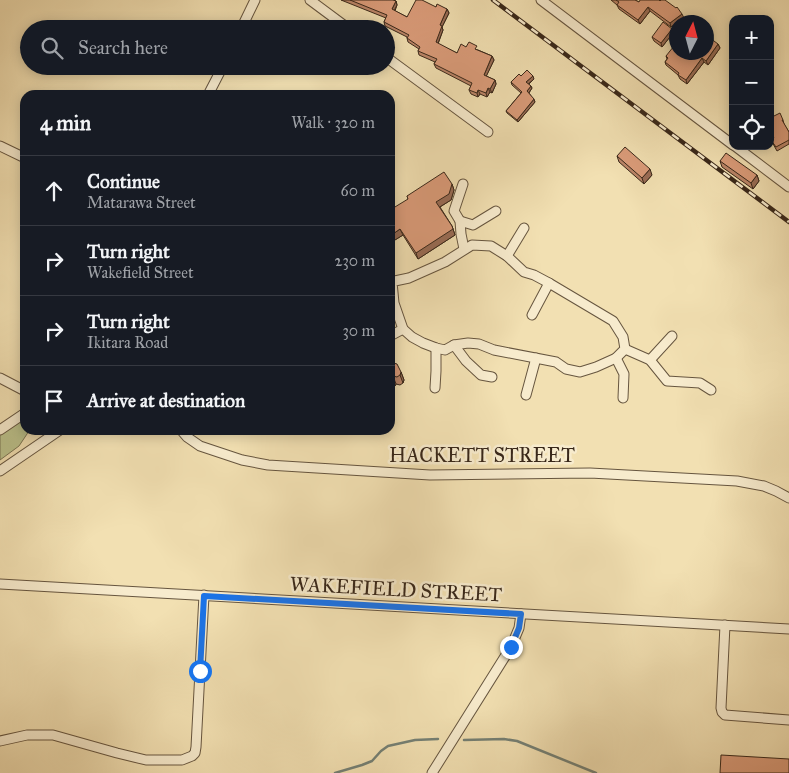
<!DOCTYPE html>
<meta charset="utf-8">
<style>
body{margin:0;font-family:"IM FELL Great Primer",serif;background:#242831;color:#f1f3f6}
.controls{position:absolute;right:15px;top:15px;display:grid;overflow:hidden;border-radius:10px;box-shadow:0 2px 12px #0003}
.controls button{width:45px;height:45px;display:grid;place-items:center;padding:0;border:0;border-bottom:1px solid #363941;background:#171b24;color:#f1f3f6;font:25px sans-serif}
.compass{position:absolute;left:669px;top:15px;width:45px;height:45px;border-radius:50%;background:#171b24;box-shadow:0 2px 12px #0003;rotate:6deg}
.stop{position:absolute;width:15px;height:15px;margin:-11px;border:4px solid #1a73e8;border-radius:50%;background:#fff}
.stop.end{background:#1a73e8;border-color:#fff;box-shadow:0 1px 5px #0008}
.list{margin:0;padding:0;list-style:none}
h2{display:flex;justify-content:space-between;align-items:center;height:65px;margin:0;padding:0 20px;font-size:21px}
h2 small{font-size:16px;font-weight:400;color:#9ea1a6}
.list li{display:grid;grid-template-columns:32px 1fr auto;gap:15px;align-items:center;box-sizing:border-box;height:70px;padding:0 20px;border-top:1px solid #363941}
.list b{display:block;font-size:19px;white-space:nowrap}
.list p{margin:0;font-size:16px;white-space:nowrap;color:#9ea1a6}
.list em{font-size:16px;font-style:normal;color:#9ea1a6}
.icon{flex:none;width:28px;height:28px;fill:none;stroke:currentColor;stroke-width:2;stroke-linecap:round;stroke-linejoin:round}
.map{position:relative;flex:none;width:789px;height:773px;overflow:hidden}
.search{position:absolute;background:#171b24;box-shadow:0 2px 12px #0003;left:20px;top:20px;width:375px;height:55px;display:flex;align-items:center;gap:12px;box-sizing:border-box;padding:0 18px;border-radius:28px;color:#9ea1a6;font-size:19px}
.panel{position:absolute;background:#171b24;box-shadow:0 2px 12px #0003;left:20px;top:90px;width:375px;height:345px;border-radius:15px}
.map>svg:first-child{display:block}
.green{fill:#bbc28c;stroke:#7a7452}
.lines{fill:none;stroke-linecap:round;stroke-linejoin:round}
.stream{stroke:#748075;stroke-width:2.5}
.minor-casing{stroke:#66553f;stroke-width:11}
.minor{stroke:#f7ebcd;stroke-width:9}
.rail-casing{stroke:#382719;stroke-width:4.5}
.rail{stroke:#f7ebcd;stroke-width:2.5;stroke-dasharray:8;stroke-linecap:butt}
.wall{fill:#bb8568;stroke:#382719}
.shaded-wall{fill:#996c55;stroke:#382719}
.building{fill:#da9b79;stroke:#382719}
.route{stroke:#1a73e8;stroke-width:6}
.labels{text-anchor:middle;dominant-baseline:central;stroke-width:5;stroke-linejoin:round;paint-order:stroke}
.street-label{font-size:20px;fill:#382719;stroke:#f7ebcd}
</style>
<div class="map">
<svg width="789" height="773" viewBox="0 0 789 773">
<rect width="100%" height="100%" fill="#f2e0b2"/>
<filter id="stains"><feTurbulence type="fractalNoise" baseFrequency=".004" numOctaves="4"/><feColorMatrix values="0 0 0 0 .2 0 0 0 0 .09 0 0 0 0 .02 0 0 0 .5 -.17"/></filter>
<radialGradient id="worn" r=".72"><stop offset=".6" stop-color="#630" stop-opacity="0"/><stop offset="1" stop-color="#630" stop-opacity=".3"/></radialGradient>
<polygon class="green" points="25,414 25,430 30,430 29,431 19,446 0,460 0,431"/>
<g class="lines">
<g class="stream">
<polyline points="464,740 504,739 517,741 596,773"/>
<polyline points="335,773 362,765 372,761 381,751 388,746 415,740 438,739"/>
</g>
<defs>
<g id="minor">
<polyline points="310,0 349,29"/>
<polyline points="541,0 733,145"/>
<polyline points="241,29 255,0"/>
<polyline points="386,57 488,132"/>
<polyline points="208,95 223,66"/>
<polyline points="0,146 25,158"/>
<polyline points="735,146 789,187"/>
<polyline points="463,184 454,211 460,221 461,234 464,249"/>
<polyline points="460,221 473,225 496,211"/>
<polyline points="507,256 524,228"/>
<polyline points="390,282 409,278 445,262 472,245 491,246 507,256 524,272 534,275 549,283 613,321 623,337 625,349 616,358 596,367 580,372 566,369 556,362 494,350 479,344 468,343 454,345 445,350 436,348 423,343 412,337 403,329 394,303 392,282"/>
<polyline points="532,315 549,283"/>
<polyline points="390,336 403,329"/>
<polyline points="454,345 466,361 481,375 492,377"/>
<polyline points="625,349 650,360 667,381 700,383 711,390"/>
<polyline points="616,358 624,374 623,398"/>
<polyline points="650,360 672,336"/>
<polyline points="0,378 25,391"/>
<polyline points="435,388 436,371 436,348"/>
<polyline points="526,395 536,358"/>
<polyline points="0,430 25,413"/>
<polyline points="181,430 187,437 200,446 242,460 268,465 430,475 590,473 737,481 764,486 776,491 789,498"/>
<polyline points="0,471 60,430"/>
<polyline points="0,584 789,629"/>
<polyline points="725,625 721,708 722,712 725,715 789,720"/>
<polyline points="0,741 27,735 53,735 117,753 146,760 182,760 192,756 195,753 196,747 204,595"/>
<polyline points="432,773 511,647 519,628 521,614"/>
</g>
</defs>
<use href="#minor" class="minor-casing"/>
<use href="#minor" class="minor"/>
<defs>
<polyline id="rail" points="493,0 789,222"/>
</defs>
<use href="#rail" class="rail-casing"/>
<use href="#rail" class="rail"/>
</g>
<g class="wall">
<polygon points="341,0 393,0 396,1 397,5 395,11 407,17 436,7 447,9 449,13 442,27 443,30 438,44 457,53 466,47 478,50 492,56 494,60 486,76 495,80 496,84 492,93 490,92 487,97 480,94 478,97 471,94 469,90 471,86 436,68 434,64 435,62 419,55 418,51 419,49 408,42 407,38 407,37 385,26 384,22 386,18"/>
<polygon points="611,0 635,0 639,2 684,18 676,22 676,23 671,27 650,11 640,24 619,9 617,5"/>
<polygon points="673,33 662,47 654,41 652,37"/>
<polygon points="718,44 720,48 708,65 704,62 687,84 680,79 678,75 666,65 665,62 667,59 666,56 676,52 706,52"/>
<polygon points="521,76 534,79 529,84 532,88 529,93 535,102 518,122 507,113 506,111 521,93 512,85 511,82"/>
<polygon points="770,118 783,120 784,124 789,132 789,144 777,151 771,140 773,139 770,134"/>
<polygon points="617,156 652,175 644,184 619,162"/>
<polygon points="720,161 757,175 759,181 753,189 722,167"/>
<polygon points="452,184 454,190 451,200 440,207 452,226 455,235 418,259 403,235 390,243 408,199 407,196"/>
<polygon points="390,362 401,372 404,380 403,383 400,385 396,384 395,386 390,384"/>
</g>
<g class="shaded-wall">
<polygon points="396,1 397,5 393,13 392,9"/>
<polygon points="648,7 650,11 640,24 638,20"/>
<polygon points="447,9 449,13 442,27 443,30 437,46 436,42 440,25"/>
<polygon points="682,14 684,18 678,22 676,22 676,23 671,27 670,23"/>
<polygon points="672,29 673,33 662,47 661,43"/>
<polygon points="718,44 720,48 708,65 706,61"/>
<polygon points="492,56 494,60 485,79 484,75"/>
<polygon points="702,58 704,62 687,84 686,80"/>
<polygon points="533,76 534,79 527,85 526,82"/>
<polygon points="495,80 496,84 492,93 490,89"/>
<polygon points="531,86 532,88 528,94 527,91"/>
<polygon points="488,88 490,92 487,97 486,93"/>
<polygon points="478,90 480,94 478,97 477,93"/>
<polygon points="534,99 535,102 518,122 517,120"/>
<polygon points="650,169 652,175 644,184 642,178"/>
<polygon points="757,175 759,181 753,189 751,183"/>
<polygon points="452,184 454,190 451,200 438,208 436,202"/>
<polygon points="452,226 455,235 418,259 416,253"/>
<polygon points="400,229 403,235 390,243 390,236"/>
<polygon points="401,372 404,380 403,383 400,375"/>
<polygon points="393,376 396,384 395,386 392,378"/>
</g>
<g class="building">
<polygon points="350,0 393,0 396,1 392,9 407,17 416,0 422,0 436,7 437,4 447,9 440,25 442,26 436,42 457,53 461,44 466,47 469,42 477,46 475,49 492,56 484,75 495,80 490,89 488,88 486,93 478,90 477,93 469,90 472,83 434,64 437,59 418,51 420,47 407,38 409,35 384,22 387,15"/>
<polygon points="616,0 635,0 639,2 640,0 659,0 660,1 661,0 665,0 676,8 677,7 682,14 670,23 648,7 638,20 617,5 619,2"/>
<polygon points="663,22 672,29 661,43 652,37"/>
<polygon points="710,38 718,44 706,61 702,58 686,80 678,75 679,73 665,62 668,58 666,56 674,46 676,48 676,52 706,52 706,43"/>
<polygon points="527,70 533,76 526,82 531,86 527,91 534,99 517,120 506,111 522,92 511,82 519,74 521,76"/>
<polygon points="780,113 783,120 782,120 789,132 789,140 776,147 771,140 774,138 770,132 770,118"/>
<polygon points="625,147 650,169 642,178 617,156"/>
<polygon points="726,153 757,175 751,183 720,161"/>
<polygon points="444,172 452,184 449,194 436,202 452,226 453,229 416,253 400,229 390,236 390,210 408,199 407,196"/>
<polygon points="390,362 397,364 401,372 400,375 397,377 393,376 392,378 390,377"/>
<polygon points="721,755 789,759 789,773 720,773"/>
</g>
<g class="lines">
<polyline class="route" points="200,671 204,596 521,614 519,628 511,647"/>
</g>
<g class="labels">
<g class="street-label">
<text x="482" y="455">HACKETT STREET</text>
<text transform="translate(396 589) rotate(3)">WAKEFIELD STREET</text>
</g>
</g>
<rect width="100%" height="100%" filter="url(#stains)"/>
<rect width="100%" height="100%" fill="url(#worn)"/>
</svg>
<div class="controls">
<button>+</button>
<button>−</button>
<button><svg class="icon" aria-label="locate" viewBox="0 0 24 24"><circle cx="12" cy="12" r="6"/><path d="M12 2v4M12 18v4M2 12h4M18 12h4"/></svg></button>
</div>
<svg class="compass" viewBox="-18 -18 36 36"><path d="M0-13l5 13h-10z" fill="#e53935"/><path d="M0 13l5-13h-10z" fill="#9ea1a6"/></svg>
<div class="stop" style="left:200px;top:671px"></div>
<div class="stop end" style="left:511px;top:647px"></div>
<div class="search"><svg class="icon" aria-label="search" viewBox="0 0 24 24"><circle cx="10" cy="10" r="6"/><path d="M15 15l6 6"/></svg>Search here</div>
<section class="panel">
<h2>4 min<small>Walk · 320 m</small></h2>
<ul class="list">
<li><svg class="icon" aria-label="ahead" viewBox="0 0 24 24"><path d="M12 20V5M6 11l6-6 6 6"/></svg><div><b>Continue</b><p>Matarawa Street</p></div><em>60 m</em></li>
<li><svg class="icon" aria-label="right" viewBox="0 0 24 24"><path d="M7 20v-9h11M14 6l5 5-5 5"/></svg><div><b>Turn right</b><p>Wakefield Street</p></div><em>230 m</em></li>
<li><svg class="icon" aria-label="right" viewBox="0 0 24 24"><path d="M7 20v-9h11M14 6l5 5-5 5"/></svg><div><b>Turn right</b><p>Ikitara Road</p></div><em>30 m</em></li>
<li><svg class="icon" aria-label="arrive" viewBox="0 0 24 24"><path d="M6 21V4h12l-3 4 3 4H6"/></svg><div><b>Arrive at destination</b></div></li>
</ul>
</section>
</div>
